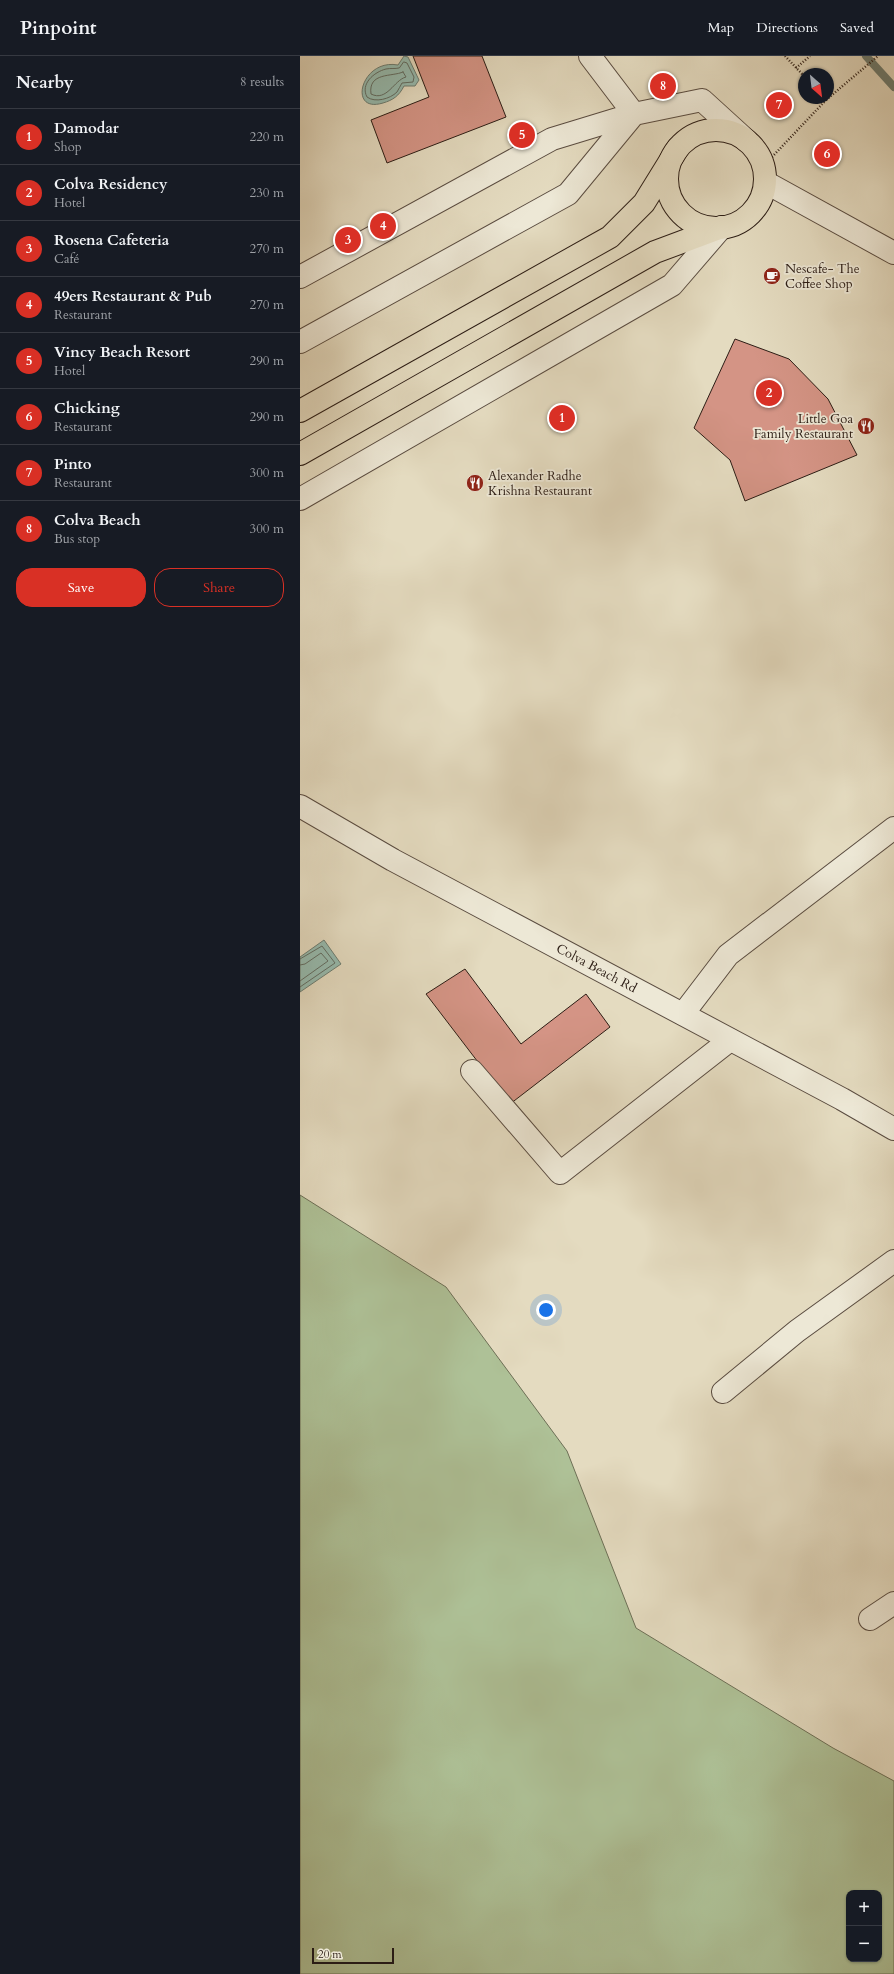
<!DOCTYPE html>
<meta charset="utf-8">
<style>
body{margin:0;font-family:Cardo,serif;background:#20242c;color:#f1f3f6}
.controls{position:absolute;right:12px;bottom:12px;display:grid;overflow:hidden;border-radius:8px;box-shadow:0 1px 3px #0004}
.controls button{width:36px;height:36px;display:grid;place-items:center;padding:0;border:0;border-bottom:1px solid #363941;background:#171b24;color:#f1f3f6;font:20px sans-serif}
.compass{position:absolute;left:498px;top:12px;width:36px;height:36px;border-radius:50%;background:#171b24;box-shadow:0 1px 3px #0004;rotate:152deg}
.scale{position:absolute;left:12px;bottom:10px;width:82px;box-sizing:border-box;padding-left:4px;border:2px solid #2c1d15;border-top:0;font-size:11px;line-height:14px;white-space:nowrap;color:#2c1d15;-webkit-text-stroke:3px #ede8d6;paint-order:stroke}
.you{position:absolute;left:246px;top:1254px;width:14px;height:14px;margin:-10px;border:3px solid #fff;border-radius:50%;background:#1a73e8;box-shadow:0 0 0 6px #1a73e833}
.badge{display:grid;place-items:center;width:26px;height:26px;border-radius:50%;background:#d93025;color:#fff;font-size:13px;font-weight:700}
.pin{position:absolute;translate:-50% -50%;border:2px solid #fff;box-shadow:0 1px 4px #0006}
.list{margin:0;padding:0;list-style:none}
h2{display:flex;justify-content:space-between;align-items:center;height:52px;margin:0;padding:0 16px;font-size:17px}
h2 small{font-size:13px;font-weight:400;color:#9ea1a6}
.list li{display:grid;grid-template-columns:26px 1fr auto;gap:12px;align-items:center;box-sizing:border-box;height:56px;padding:0 16px;border-top:1px solid #363941}
.list b{display:block;font-size:15px;white-space:nowrap}
.list p{margin:0;font-size:13px;white-space:nowrap;color:#9ea1a6}
.list em{font-size:13px;font-style:normal;color:#9ea1a6}
.actions{display:flex;gap:8px;padding:12px 16px}
.actions a{flex:1;padding:9px 0;border:1px solid #d93025;border-radius:16px;text-align:center;font-size:14px;color:#d93025}
.actions .main{background:#d93025;color:#fff}
.map{position:relative;flex:none;width:594px;height:1918px;overflow:hidden}
header{display:flex;align-items:center;gap:24px;box-sizing:border-box;height:56px;padding:0 20px;background:#171b24;border-bottom:1px solid #363941}
header strong{font-size:19px}
nav{display:flex;gap:22px;margin-inline-start:auto;font-size:14px}
main{display:flex}
aside{flex:1;background:#171b24}
.map>svg:first-child{display:block}
.green{fill:#aec197;stroke:#6d6f56;fill-rule:evenodd}
.water{fill:#96bbaf;stroke:#6c7c71}
.lines{fill:none;stroke-linecap:round;stroke-linejoin:round}
.shore{stroke:#616c62;stroke-width:1}
.stream{stroke:#6c7c71;stroke-width:8}
.building{fill:#d49485;stroke:#2c1d15}
.minor-casing{stroke:#5a4c40;stroke-width:24}
.major-casing{stroke:#2c1d15;stroke-width:24}
.path{stroke:#2c1d15;stroke-width:2.5;stroke-dasharray:1 2;stroke-linecap:butt}
.minor{stroke:#ede8d6;stroke-width:22}
.major{stroke:#e4dbc0;stroke-width:22}
.labels{text-anchor:middle;dominant-baseline:central;stroke-width:3.5;stroke-linejoin:round;paint-order:stroke}
.poi-label{font-size:13px;fill:#2c1d15;stroke:#ede8d6;text-anchor:start}
.street-label{font-size:13px;fill:#2c1d15;stroke:#ede8d6}
</style>
<header>
<strong>Pinpoint</strong>
<nav><a>Map</a><a>Directions</a><a>Saved</a></nav>
</header>
<main>
<aside>
<h2>Nearby<small>8 results</small></h2>
<ul class="list">
<li><span class="badge">1</span><div><b>Damodar</b><p>Shop</p></div><em>220 m</em></li>
<li><span class="badge">2</span><div><b>Colva Residency</b><p>Hotel</p></div><em>230 m</em></li>
<li><span class="badge">3</span><div><b>Rosena Cafeteria</b><p>Café</p></div><em>270 m</em></li>
<li><span class="badge">4</span><div><b>49ers Restaurant &amp; Pub</b><p>Restaurant</p></div><em>270 m</em></li>
<li><span class="badge">5</span><div><b>Vincy Beach Resort</b><p>Hotel</p></div><em>290 m</em></li>
<li><span class="badge">6</span><div><b>Chicking</b><p>Restaurant</p></div><em>290 m</em></li>
<li><span class="badge">7</span><div><b>Pinto</b><p>Restaurant</p></div><em>300 m</em></li>
<li><span class="badge">8</span><div><b>Colva Beach</b><p>Bus stop</p></div><em>300 m</em></li>
</ul>
<div class="actions"><a class="main">Save</a><a>Share</a></div>
</aside>
<div class="map">
<svg width="594" height="1918" viewBox="0 0 594 1918">
<rect width="100%" height="100%" fill="#e4dbc0"/>
<filter id="stains"><feTurbulence type="fractalNoise" baseFrequency=".005" numOctaves="4"/><feColorMatrix values="0 0 0 0 .2 0 0 0 0 .09 0 0 0 0 .02 0 0 0 .5 -.17"/></filter>
<radialGradient id="worn" r=".72"><stop offset=".6" stop-color="#630" stop-opacity="0"/><stop offset="1" stop-color="#630" stop-opacity=".3"/></radialGradient>
<path class="green" d="M 0,1139 L 146,1231 L 267,1395 L 336,1572 L 533,1692 L 594,1725 L 594,1918 L 0,1918 ZM 549,1837 L 579,1837 L 579,1903 L 549,1903 Z"/>
<g class="water">
<path d="M 104,0 L 108,1 L 119,24 L 115,30 L 104,30 C 99,40 93,44 83,47 C 47,58 61,2 98,9 Z"/>
<polygon points="24,884 41,908 0,936 0,901"/>
</g>
<g class="lines">
<g class="shore">
<path d="M 104,6 L 107,7 L 114,21 L 113,26 L 102,27 C 100,30 99,33 97,36 C 90,43 75,47 67,41 C 60,28 74,16 86,13 C 91,12 95,13 99,12 Z"/>
<path d="M 103,16 L 106,21 C 94,24 87,46 71,38 C 68,16 92,21 103,16 Z"/>
<polyline points="0,903 22,890 35,907 0,931"/>
<polyline points="0,909 5,908 21,897 28,905 0,925"/>
</g>
<polyline class="stream" points="566,0 594,31"/>
</g>
<g class="building">
<polygon points="113,0 182,0 206,61 87,107 71,64 129,41"/>
<polygon points="435,283 489,303 528,343 557,399 445,445 430,404 394,372"/>
<polygon points="165,913 221,988 286,938 310,971 210,1048 126,938"/>
</g>
<g class="lines">
<defs>
<g id="minor">
<polyline points="465,126 594,197"/>
<polyline points="0,221 252,83 334,58 290,0"/>
<polyline points="0,286 268,138 334,58 402,44 447,85"/>
<polyline points="0,443 372,229 422,171"/>
<path id="s1" d="M 0,750 L 93,804 L 542,1043 L 594,1073"/>
<polyline points="383,958 428,899 594,772"/>
<polyline points="172,1015 260,1117 430,984"/>
<polyline points="423,1336 497,1275 594,1205"/>
<polyline points="570,1563 594,1547"/>
</g>
<g id="major">
<circle cx="416" cy="123" r="49"/>
<polyline points="0,355 310,181 344,147 378,92"/>
<polyline points="0,398 355,196 422,171"/>
</g>
</defs>
<use href="#minor" class="minor-casing"/>
<use href="#major" class="major-casing"/>
<g class="path">
<polyline points="485,0 504,20"/>
<polyline points="496,12 510,0"/>
<polyline points="526,44 578,0"/>
<polyline points="472,101 526,44 524,42"/>
</g>
<use href="#minor" class="minor"/>
<use href="#major" class="major"/>
</g>
<defs>
<symbol id="cafe-disc" viewBox="-11 -11 22 22"><circle r="9.5" fill="#8f2418" stroke="#ede8d6"/><path d="M-5.5-4.5H6V0H3Q3 3.5 0 3.5H-2.5Q-5.5 3.5-5.5 0ZM3-3.2v2h1.7v-2ZM-6 4.5H4V6H-6Z" fill="#fff"/></symbol>
<symbol id="restaurant-disc" viewBox="-11 -11 22 22"><circle r="9.5" fill="#8f2418" stroke="#ede8d6"/><path d="M-5-6h1v4h1v-4h1v4h1v-4h1v5L-1.5 .5V6h-2V.5L-5-1ZM5-6V6H3V1.5H1.5Q1.5-4 5-6Z" fill="#fff"/></symbol>
</defs>
<g fill-rule="evenodd">
<use href="#cafe-disc" x="462" y="210" width="20" height="20"/>
<use href="#restaurant-disc" x="556" y="360" width="20" height="20"/>
<use href="#restaurant-disc" x="165" y="417" width="20" height="20"/>
</g>
<g class="labels">
<g class="poi-label">
<text x="485" y="213">Nescafe- The<tspan x="485" dy="15">Coffee Shop</tspan></text>
<text x="553" y="363" text-anchor="end">Little Goa<tspan x="553" dy="15">Family Restaurant</tspan></text>
<text x="188" y="420">Alexander Radhe<tspan x="188" dy="15">Krishna Restaurant</tspan></text>
</g>
<g class="street-label">
<text stroke="none"><textPath href="#s1" startOffset="338">Colva Beach Rd</textPath></text>
</g>
</g>
<rect width="100%" height="100%" filter="url(#stains)"/>
<rect width="100%" height="100%" fill="url(#worn)"/>
</svg>
<div class="controls">
<button>+</button>
<button>−</button>
</div>
<svg class="compass" viewBox="-18 -18 36 36"><path d="M0-13l5 13h-10z" fill="#e53935"/><path d="M0 13l5-13h-10z" fill="#9ea1a6"/></svg>
<div class="scale">20 m</div>
<div class="you"></div>
<div class="pin badge" style="left:262px;top:362px">1</div>
<div class="pin badge" style="left:469px;top:337px">2</div>
<div class="pin badge" style="left:48px;top:184px">3</div>
<div class="pin badge" style="left:83px;top:170px">4</div>
<div class="pin badge" style="left:222px;top:79px">5</div>
<div class="pin badge" style="left:527px;top:98px">6</div>
<div class="pin badge" style="left:479px;top:49px">7</div>
<div class="pin badge" style="left:363px;top:30px">8</div>
</div>
</main>
